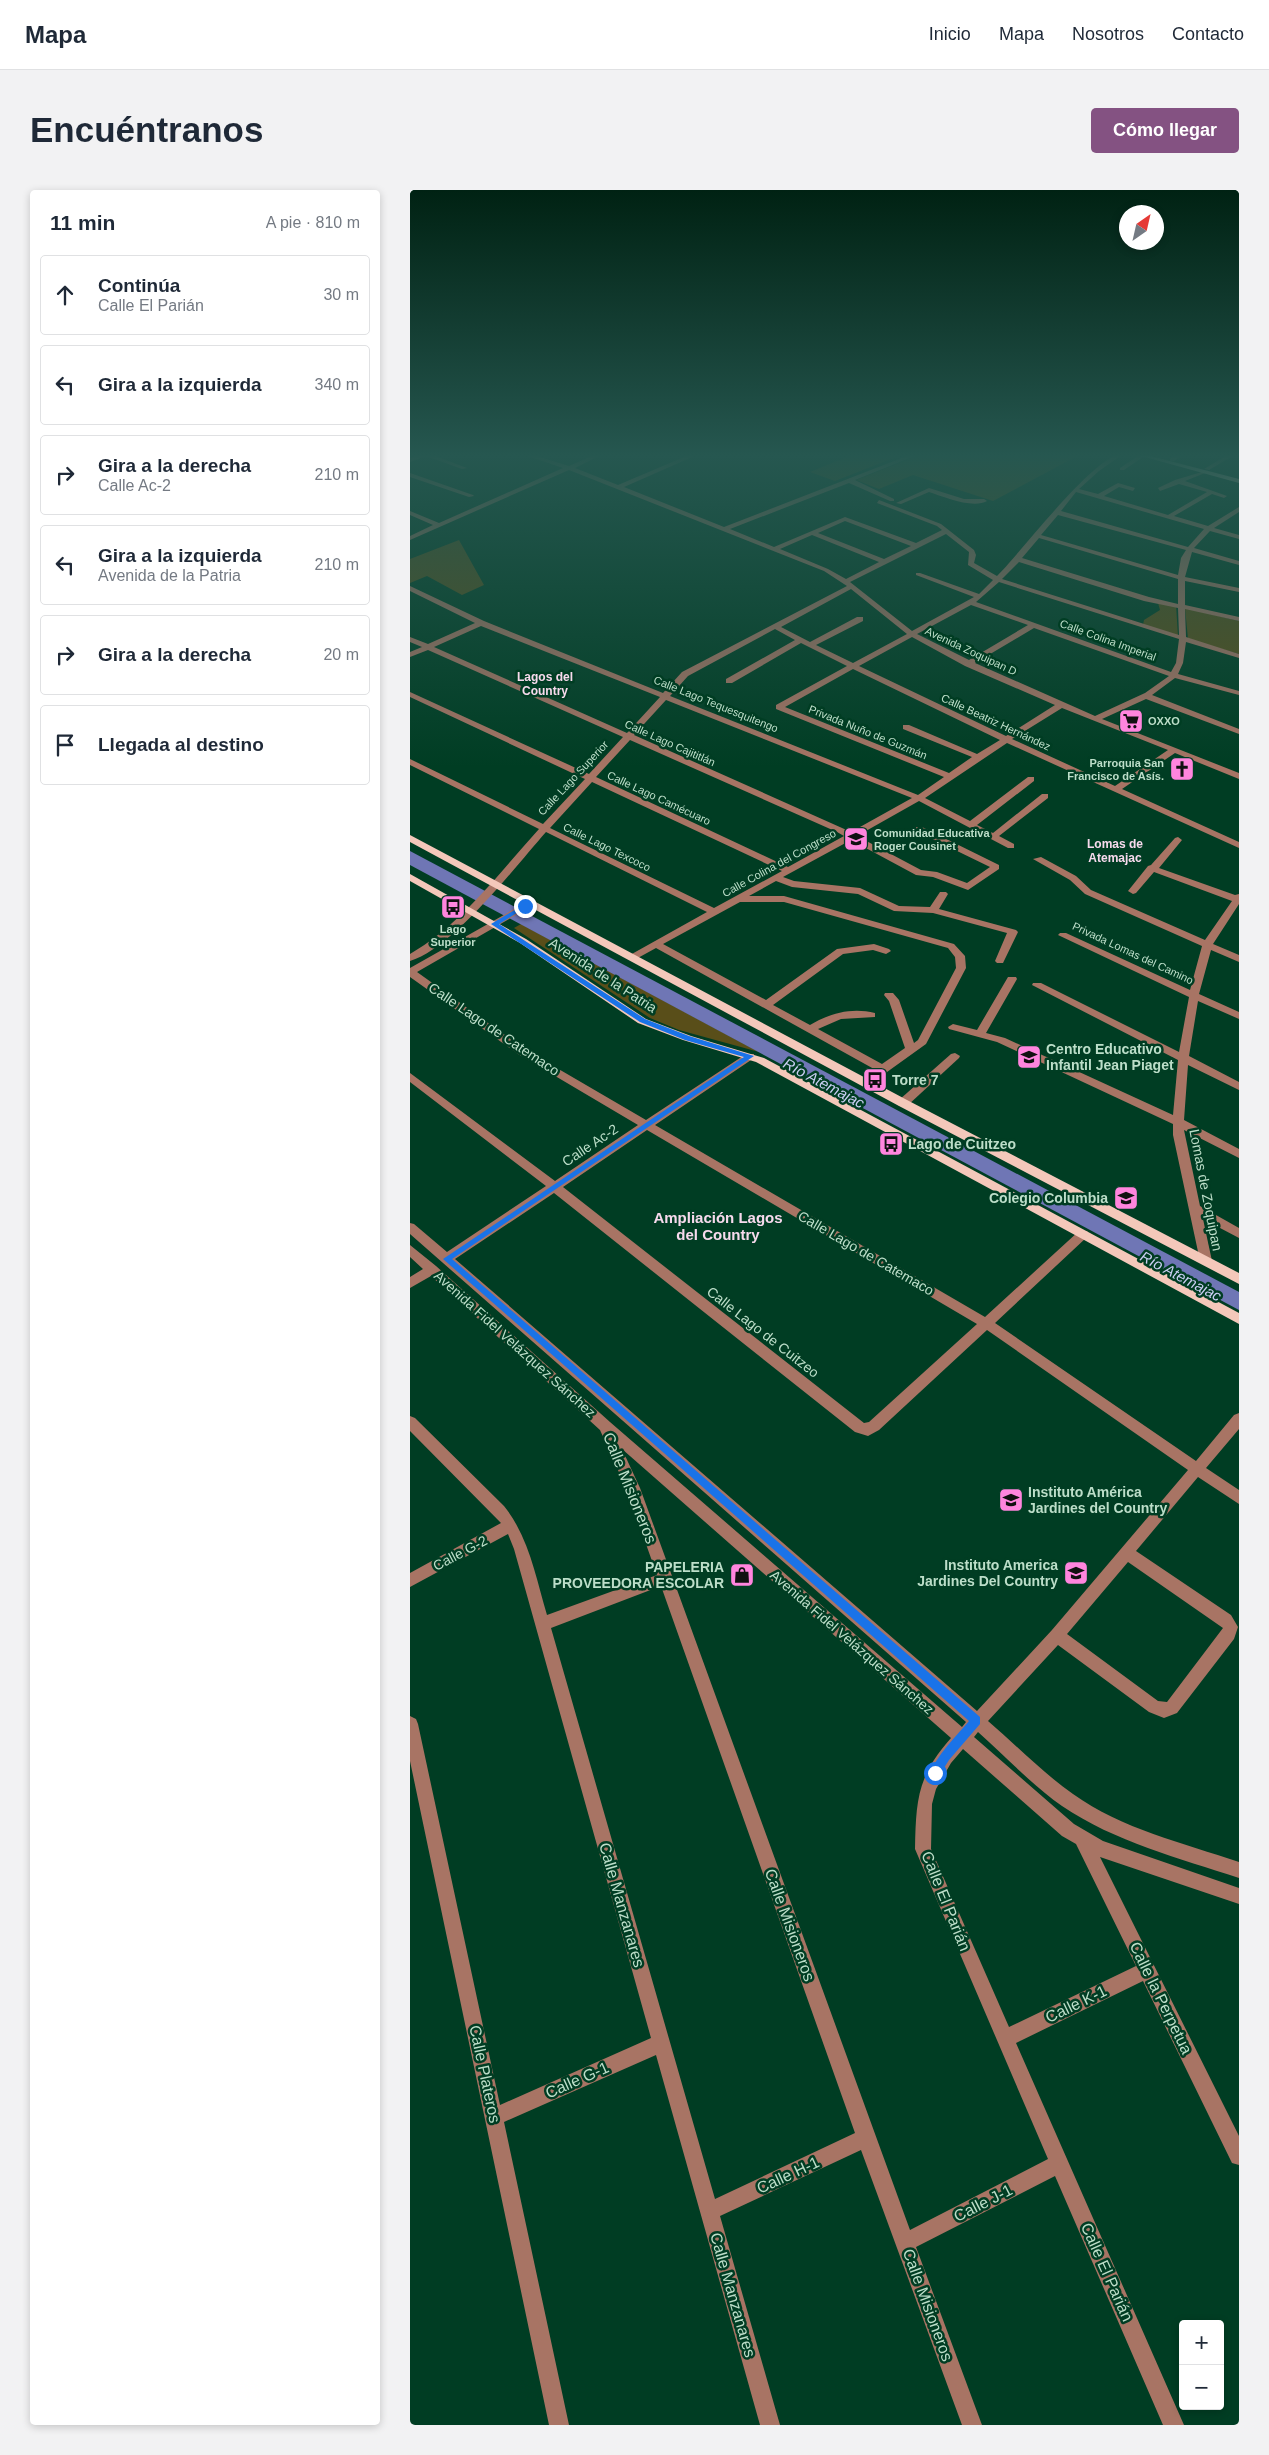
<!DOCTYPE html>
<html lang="es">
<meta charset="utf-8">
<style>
body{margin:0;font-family:Arial,sans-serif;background:#f2f2f3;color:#1f2937}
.controls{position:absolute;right:15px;bottom:15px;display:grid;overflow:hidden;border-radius:5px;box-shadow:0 2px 8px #0003}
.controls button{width:45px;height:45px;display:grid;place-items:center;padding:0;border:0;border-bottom:1px solid #e0e1e3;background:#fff;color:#1f2937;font:25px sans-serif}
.compass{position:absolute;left:709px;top:15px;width:45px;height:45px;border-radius:50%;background:#fff;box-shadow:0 2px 8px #0003;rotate:34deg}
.stop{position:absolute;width:15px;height:15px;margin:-11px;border:4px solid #1a73e8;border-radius:50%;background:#fff}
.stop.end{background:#1a73e8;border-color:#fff;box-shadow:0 1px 5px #0008}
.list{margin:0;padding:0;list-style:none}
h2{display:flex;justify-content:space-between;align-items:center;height:65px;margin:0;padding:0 20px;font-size:21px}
h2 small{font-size:16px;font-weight:400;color:#747a83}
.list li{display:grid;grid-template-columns:32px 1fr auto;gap:15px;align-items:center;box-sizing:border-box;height:80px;margin:0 10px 10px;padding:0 10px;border:1px solid #e0e1e3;border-radius:5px}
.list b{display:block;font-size:19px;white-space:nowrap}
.list p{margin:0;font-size:16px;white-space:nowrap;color:#747a83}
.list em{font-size:16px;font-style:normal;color:#747a83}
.icon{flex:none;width:28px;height:28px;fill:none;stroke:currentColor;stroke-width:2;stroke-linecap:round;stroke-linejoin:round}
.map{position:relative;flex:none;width:829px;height:2235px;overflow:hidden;border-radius:5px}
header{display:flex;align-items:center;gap:30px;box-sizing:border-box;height:70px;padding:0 25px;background:#fff;border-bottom:1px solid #e0e1e3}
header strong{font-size:24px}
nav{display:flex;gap:28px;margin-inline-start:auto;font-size:18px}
.intro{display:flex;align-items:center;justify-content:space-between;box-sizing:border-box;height:120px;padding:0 30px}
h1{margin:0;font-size:35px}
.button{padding:12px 22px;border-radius:5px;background:#845282;color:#fff;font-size:18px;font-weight:700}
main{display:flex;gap:30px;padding:0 30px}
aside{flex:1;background:#fff;border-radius:5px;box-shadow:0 2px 8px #0003}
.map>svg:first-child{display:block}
.green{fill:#594e19}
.water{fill:#6f76b5}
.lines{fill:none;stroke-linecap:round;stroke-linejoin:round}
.minor{fill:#a87464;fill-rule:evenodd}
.major{fill:#f4c8ba;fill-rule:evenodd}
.route{fill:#1a73e8}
.labels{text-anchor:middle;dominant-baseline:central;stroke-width:5;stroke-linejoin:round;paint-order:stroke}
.far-street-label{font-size:11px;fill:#bcdec9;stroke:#003d23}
.far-poi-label{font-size:11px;font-weight:bold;fill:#bcdec9;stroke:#003d23;text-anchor:start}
.far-neighbourhood-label{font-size:12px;font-weight:bold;fill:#f7daed;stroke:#003d23}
.street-label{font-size:14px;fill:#bcdec9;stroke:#003d23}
.poi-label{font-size:14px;font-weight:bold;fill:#bcdec9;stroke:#003d23;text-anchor:start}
.water-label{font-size:15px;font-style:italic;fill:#c9cef3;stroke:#003d23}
.neighbourhood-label{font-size:15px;font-weight:bold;fill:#f7daed;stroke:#003d23}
.near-street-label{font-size:16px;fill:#bcdec9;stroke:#003d23}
</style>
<header>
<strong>Mapa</strong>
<nav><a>Inicio</a><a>Mapa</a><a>Nosotros</a><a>Contacto</a></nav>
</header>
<div class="intro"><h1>Encuéntranos</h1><a class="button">Cómo llegar</a></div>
<main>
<aside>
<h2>11 min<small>A pie · 810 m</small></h2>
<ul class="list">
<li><svg class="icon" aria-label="ahead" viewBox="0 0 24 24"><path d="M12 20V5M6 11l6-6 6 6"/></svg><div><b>Continúa</b><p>Calle El Parián</p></div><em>30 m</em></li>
<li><svg class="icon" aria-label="left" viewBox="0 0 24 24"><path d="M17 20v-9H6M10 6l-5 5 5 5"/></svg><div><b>Gira a la izquierda</b></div><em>340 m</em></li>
<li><svg class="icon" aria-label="right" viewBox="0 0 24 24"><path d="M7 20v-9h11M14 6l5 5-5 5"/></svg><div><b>Gira a la derecha</b><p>Calle Ac-2</p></div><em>210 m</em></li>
<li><svg class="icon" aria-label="left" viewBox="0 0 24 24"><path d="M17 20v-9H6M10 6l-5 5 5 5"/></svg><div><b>Gira a la izquierda</b><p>Avenida de la Patria</p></div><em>210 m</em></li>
<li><svg class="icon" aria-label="right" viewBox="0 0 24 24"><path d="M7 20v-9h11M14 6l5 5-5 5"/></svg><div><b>Gira a la derecha</b></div><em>20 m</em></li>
<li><svg class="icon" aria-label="arrive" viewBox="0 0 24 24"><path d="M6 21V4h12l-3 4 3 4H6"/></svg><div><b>Llegada al destino</b></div></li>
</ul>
</aside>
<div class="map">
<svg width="829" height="2235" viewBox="0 0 829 2235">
<rect width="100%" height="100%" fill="#003d23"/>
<g class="green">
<polygon points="444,264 475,264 486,267 425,291 400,282"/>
<polygon points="512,264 671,264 583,311 503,285 469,299 446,290"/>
<polygon points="49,350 74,395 52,405 17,386 0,393 0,369"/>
<polygon points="748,413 766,415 768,446 733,435 734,430 750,420"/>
<polygon points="775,418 829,431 829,464 778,449"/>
<polygon points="111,734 349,862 269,840 240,828 104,738"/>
</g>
<polygon class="water" points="0,661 829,1102 829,1120 0,675"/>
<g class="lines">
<g class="minor">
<polygon points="11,264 20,264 57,278 52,279 16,266 0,272 0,268"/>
<path d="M 112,264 L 120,264 L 159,276 L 186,264 L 193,264 L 165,278 L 208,295 L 281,264 L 289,264 L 214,297 L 314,337 L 502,264 L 510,264 L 445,290 L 484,309 L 484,311 L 480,311 L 439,293 L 320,339 L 364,357 L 435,327 L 506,353 L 532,340 L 527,336 L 467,313 L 469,310 L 531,334 L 564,360 L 566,365 L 564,373 L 587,386 C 610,364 686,262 713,264 L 689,281 L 669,299 L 688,304 L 708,293 L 725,298 L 723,301 L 709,297 L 694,306 L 758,325 L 797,302 L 769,294 L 750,301 L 748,298 L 765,290 L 795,281 L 795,283 L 775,291 L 817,306 L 814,308 L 802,304 L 764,326 L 798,336 L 829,317 L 829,322 L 804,338 L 829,345 L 829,349 L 800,341 L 784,358 L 829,371 L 829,375 L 782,362 L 775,387 L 829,398 L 829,402 L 775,391 L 775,415 L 829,427 L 829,431 L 775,419 L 776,447 L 829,464 L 829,468 L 776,452 L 773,473 L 768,484 L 829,501 L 829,505 L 765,488 L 742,505 L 829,539 L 829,544 L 736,509 L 692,529 L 829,583 L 829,589 L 765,563 L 712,599 L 829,652 L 829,658 L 597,553 L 515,608 L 560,631 L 618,587 L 624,587 L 624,591 L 567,635 L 583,643 L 632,604 L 638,604 L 638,608 L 589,646 L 604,654 L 604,658 L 598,658 L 509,611 L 447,646 L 511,680 L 527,682 L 557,693 L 580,677 L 506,641 L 506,637 L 512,637 L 589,675 L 589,679 L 558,700 L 523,687 L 506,685 L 441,650 L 373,687 L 384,691 L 450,698 L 489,716 L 520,717 L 530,702 L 536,702 L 538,704 L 529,719 L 606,740 L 608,742 L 593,773 L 587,773 L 585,771 L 597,743 L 523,723 L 484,721 L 448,704 L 382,697 L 366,691 L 339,706 L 374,706 L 544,754 L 555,766 L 556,778 L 516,854 L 477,882 L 453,895 L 449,894 L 448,891 L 464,879 L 246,758 L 226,769 L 220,769 L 220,765 L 297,722 L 136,642 C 106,676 41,760 0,771 L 0,764 C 52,734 89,683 129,639 L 0,575 L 0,569 L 133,634 L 175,589 L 0,507 L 0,502 L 179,584 L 213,547 L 18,460 L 0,467 L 0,462 L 12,457 L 0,452 L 0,447 L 18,454 L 65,433 L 0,401 L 0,396 L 74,431 L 253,503 L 272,482 L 437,396 L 414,381 L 159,280 L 0,350 L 0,346 L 23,335 L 0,325 L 0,321 L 29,333 L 153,278 ZM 666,302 L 794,339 L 778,357 L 651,321 ZM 648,325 L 776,360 L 771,368 L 768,385 L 631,345 ZM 435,331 L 501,356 L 474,369 L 408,343 ZM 536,344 L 559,362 L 558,375 L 583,390 L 569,404 L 510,383 L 506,383 L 506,385 L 564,407 L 502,441 L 440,392 ZM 402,345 L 469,372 L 436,389 L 418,379 L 370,359 ZM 629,348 L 768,389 L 768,414 L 739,407 L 612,368 ZM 609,372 L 734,411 L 768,418 L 769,445 L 592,389 ZM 589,392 L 769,449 L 766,473 L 761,482 L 566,412 ZM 441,399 L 497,444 L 443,473 L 406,455 L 453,431 L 453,427 L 447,427 L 400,452 L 371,437 ZM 561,415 L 618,435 L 559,470 L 507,444 ZM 71,436 L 250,507 L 217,543 L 24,457 ZM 624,438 L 759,486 L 735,503 L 685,526 L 565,473 ZM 365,439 L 385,450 L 316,489 L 316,493 L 322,493 L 391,453 L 437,476 L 366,515 L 366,519 L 534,587 L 508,605 L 260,506 L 278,486 ZM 502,447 L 555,476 L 645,515 L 596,546 L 449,476 ZM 443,479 L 590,550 L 567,564 L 499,535 L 493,535 L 493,539 L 562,567 L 539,583 L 375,517 ZM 256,510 L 502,608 L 441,642 L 224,545 ZM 652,518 L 758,560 L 705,596 L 602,549 ZM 220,550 L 427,642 L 434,646 L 378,677 L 186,587 ZM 182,592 L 372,681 L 304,718 L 140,638 ZM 330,712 L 374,712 L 538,758 L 545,767 L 546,778 L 508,850 L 504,853 L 489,810 L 483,803 L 475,803 L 474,805 L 479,811 L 495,858 L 472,874 L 408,839 L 431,829 L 465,827 L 465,823 C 442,817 420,823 400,835 L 363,815 L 433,764 L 463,760 L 476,764 L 481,761 L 479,759 L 464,754 L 427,759 L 356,810 L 253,754 Z"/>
<polygon points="731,264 736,265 714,280 710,280 710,278"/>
<polygon points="768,264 775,264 764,271 760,271 760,269"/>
<polygon points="819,264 826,264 799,280 794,279"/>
<polygon points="0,283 63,305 64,306 59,307 0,287"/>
<path d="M 519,298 L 554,309 L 574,309 L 577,311 C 563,319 534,307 519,302 L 491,314 L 486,313 Z"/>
<polygon points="768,647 772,650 749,678 825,705 829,704 829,714 803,754 829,765 829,772 801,760 789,804 829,822 829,829 788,811 779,866 829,892 829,900 778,875 774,930 829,959 829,968 774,940 790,1016 829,1038 829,1048 793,1029 802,1071 796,1076 790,1071 763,945 763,934 587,852 539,839 538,837 543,834 567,840 598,787 606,787 607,789 576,843 595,848 763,925 768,870 622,795 623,793 631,793 769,862 779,807 648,745 650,743 656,743 780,800 792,756 675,704 660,690 623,669 631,667 666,686 681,700 795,750 822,711 744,682 726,703 723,704 718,701 738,676 741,675 765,648"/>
<path d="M 122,709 L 125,710 L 125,714 L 7,782 L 116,860 L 236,930 L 336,864 L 344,864 L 344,868 L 245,935 L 575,1127 L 669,1041 L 677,1041 L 679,1044 L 677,1047 L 585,1133 L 786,1271 L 824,1225 L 829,1223 L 829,1239 L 796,1278 L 829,1300 L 829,1314 L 788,1287 L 726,1361 L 821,1425 L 828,1437 L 824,1449 L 767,1523 L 754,1528 L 739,1522 L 648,1455 L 578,1531 C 606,1555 633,1583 663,1604 C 712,1639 773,1653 829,1672 L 829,1688 C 769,1668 705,1652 652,1616 C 623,1596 595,1566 568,1542 L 564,1547 L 664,1634 L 693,1651 L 829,1698 L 829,1714 L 690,1667 L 829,1946 L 829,1975 L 822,1973 L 733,1791 L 606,1853 L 774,2235 L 753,2235 L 645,1986 L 506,2057 L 572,2235 L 552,2235 L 451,1960 L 310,2026 L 370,2235 L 350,2235 L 246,1865 L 94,1932 L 159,2235 L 139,2235 L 0,1571 L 0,1526 L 6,1529 L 8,1534 L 90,1915 L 241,1848 L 104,1359 L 98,1344 L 0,1397 L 0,1383 L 91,1333 L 0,1241 L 0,1226 L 5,1228 L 94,1316 C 119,1347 126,1388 137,1425 L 247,1385 L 216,1298 L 190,1240 L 21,1086 L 0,1098 L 0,1087 L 13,1079 L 0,1067 L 0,1055 L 26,1076 L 200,1232 L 552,1537 L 556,1532 L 0,1044 L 0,1033 L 4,1034 L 37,1062 L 136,996 L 0,892 L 0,883 L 145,991 L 228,935 L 108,864 L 0,787 L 0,778 ZM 237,940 L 567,1134 L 459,1232 L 454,1233 L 153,997 ZM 144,1003 L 445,1242 L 458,1246 L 469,1240 L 577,1140 L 778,1280 L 642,1440 L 567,1521 L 45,1069 ZM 212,1259 L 541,1548 C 507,1586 506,1611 505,1659 L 638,1969 L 500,2040 L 230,1298 ZM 718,1372 L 813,1438 L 757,1512 L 748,1511 L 657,1444 ZM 251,1396 L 445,1943 L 305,2009 L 141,1438 ZM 553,1559 L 652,1646 L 666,1654 L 726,1776 L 599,1837 L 521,1659 L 522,1614 L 526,1599 L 541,1573 Z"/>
<polygon points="545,863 550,866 549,868 497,916 489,916 488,913 489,910 541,864"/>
</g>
<g class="major">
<polygon points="724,264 733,264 829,289 829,293"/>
<polygon points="0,645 497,910 829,1083 829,1094 489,916 0,652"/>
<polygon points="0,684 116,749 236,829 281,846 354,868 829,1123 829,1134 346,872 273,850 228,833 110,753 0,691"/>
</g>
</g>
<linearGradient id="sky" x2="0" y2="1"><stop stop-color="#002213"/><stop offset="0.46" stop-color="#265750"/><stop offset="1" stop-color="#265750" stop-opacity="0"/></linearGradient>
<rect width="829" height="577" fill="url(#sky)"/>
<path class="route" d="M 113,715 L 118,716 L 89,734 L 235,829 L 279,846 L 344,866 L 42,1069 L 570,1527 L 570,1534 L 539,1570 L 529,1586 L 522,1586 C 517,1575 551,1541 559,1531 L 33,1069 L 334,867 L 275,850 L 230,832 L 81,734 Z"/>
<defs>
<symbol id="supermarket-square" viewBox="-11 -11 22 22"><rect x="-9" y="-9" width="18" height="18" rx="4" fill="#ff85de" stroke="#003d23"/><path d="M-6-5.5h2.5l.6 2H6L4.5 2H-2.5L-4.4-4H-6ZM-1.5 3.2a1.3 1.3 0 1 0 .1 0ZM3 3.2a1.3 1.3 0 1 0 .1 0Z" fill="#111"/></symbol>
<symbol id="church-square" viewBox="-11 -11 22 22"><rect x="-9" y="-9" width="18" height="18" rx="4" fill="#ff85de" stroke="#003d23"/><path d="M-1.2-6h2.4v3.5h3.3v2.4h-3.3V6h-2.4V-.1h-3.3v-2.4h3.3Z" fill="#111"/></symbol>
<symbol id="school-square" viewBox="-11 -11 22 22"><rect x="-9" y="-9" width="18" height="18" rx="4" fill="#ff85de" stroke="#003d23"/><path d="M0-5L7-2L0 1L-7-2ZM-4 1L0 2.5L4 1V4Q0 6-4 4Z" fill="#111"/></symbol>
<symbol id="bus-square" viewBox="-11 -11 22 22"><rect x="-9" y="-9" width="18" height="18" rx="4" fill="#ff85de" stroke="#003d23"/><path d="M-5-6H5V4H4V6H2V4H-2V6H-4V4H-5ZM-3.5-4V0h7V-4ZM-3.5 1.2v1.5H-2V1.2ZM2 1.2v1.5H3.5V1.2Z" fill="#111"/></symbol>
<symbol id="shop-square" viewBox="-11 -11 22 22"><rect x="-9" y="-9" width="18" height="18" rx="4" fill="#ff85de" stroke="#003d23"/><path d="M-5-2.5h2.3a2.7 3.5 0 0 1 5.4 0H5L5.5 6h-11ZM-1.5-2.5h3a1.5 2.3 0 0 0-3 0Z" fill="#111"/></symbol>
</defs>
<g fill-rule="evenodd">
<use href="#supermarket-square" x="707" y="517" width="28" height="28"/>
<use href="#church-square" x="758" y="565" width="28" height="28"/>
<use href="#school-square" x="432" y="635" width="28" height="28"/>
<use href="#bus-square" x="29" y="703" width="28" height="28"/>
<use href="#school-square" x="605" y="853" width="28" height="28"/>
<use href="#bus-square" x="451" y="876" width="28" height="28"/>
<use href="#bus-square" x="467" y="940" width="28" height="28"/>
<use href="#school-square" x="702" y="994" width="28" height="28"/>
<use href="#school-square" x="587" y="1296" width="28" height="28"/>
<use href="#school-square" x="652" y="1369" width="28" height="28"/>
<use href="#shop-square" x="318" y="1371" width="28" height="28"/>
</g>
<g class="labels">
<g class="far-street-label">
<text transform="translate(698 450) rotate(20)">Calle Colina Imperial</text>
<text transform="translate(561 461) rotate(25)">Avenida Zoquipan D</text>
<text transform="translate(306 514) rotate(22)">Calle Lago Tequesquitengo</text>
<text transform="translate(586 532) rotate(25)">Calle Beatriz Hernández</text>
<text transform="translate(458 542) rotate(22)">Privada Nuño de Guzmán</text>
<text transform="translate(260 553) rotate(24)">Calle Lago Cajititlán</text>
<text transform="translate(163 588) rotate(-47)">Calle Lago Superior</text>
<text transform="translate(249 608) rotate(25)">Calle Lago Camécuaro</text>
<text transform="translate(197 657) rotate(26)">Calle Lago Texcoco</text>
<text transform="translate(369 673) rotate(-29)">Calle Colina del Congreso</text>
<text transform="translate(723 763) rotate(25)">Privada Lomas del Camino</text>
</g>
<g class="far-poi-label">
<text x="738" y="531">OXXO</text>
<text x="754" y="573" text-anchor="end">Parroquia San<tspan x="754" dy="13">Francisco de Asís.</tspan></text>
<text x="464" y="643">Comunidad Educativa<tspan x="464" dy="13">Roger Cousinet</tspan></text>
<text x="43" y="739" text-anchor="middle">Lago<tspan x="43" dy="13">Superior</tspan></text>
</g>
<g class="far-neighbourhood-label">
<text x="135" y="487">Lagos del<tspan x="135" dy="14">Country</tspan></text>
<text x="705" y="654">Lomas de<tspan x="705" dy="14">Atemajac</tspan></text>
</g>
<g class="street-label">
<text transform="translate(193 785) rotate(33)">Avenida de la Patria</text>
<text transform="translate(84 839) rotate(34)">Calle Lago de Catemaco</text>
<text transform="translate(180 955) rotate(-34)">Calle Ac-2</text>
<text transform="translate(796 1000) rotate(79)">Lomas de Zoquipan</text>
<text transform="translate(456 1063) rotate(30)">Calle Lago de Catemaco</text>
<text transform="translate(353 1142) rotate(38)">Calle Lago de Cuitzeo</text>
<text transform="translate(105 1154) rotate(42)">Avenida Fidel Velázquez Sánchez</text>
<text transform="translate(50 1363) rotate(-28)">Calle G-2</text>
<text transform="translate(442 1452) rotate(41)">Avenida Fidel Velázquez Sánchez</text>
</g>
<g class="poi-label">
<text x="636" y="859">Centro Educativo<tspan x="636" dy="16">Infantil Jean Piaget</tspan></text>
<text x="482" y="890">Torre 7</text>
<text x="498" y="954">Lago de Cuitzeo</text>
<text x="698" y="1008" text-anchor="end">Colegio Columbia</text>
<text x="618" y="1302">Instituto América<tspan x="618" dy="16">Jardines del Country</tspan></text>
<text x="648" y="1375" text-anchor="end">Instituto America<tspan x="648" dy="16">Jardines Del Country</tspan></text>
<text x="314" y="1377" text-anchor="end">PAPELERIA<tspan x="314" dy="16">PROVEEDORA ESCOLAR</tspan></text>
</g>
<g class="water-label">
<text transform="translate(414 893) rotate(28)">Río Atemajac</text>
<text transform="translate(771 1086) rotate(28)">Río Atemajac</text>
</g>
<g class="neighbourhood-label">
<text x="308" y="1027">Ampliación Lagos<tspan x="308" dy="17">del Country</tspan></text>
</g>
<g class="near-street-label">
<text transform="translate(220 1298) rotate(68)">Calle Misioneros</text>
<text transform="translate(536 1711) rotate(68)">Calle El Parián</text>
<text transform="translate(212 1715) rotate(74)">Calle Manzanares</text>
<text transform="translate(380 1735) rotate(70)">Calle Misioneros</text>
<text transform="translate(751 1808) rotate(64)">Calle la Perpetua</text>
<text transform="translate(666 1814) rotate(-26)">Calle K-1</text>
<text transform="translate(75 1884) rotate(78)">Calle Plateros</text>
<text transform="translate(167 1890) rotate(-24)">Calle G-1</text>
<text transform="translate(378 1985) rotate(-25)">Calle H-1</text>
<text transform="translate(573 2013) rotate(-27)">Calle J-1</text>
<text transform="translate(697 2082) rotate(66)">Calle El Parián</text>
<text transform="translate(323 2105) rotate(74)">Calle Manzanares</text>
<text transform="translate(518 2115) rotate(70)">Calle Misioneros</text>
</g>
</g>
</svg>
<div class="controls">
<button>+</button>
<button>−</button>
</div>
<svg class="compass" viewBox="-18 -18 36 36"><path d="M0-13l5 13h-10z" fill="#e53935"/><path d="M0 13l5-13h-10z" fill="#747a83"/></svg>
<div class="stop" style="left:525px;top:1583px"></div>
<div class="stop end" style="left:115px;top:716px"></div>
</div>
</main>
